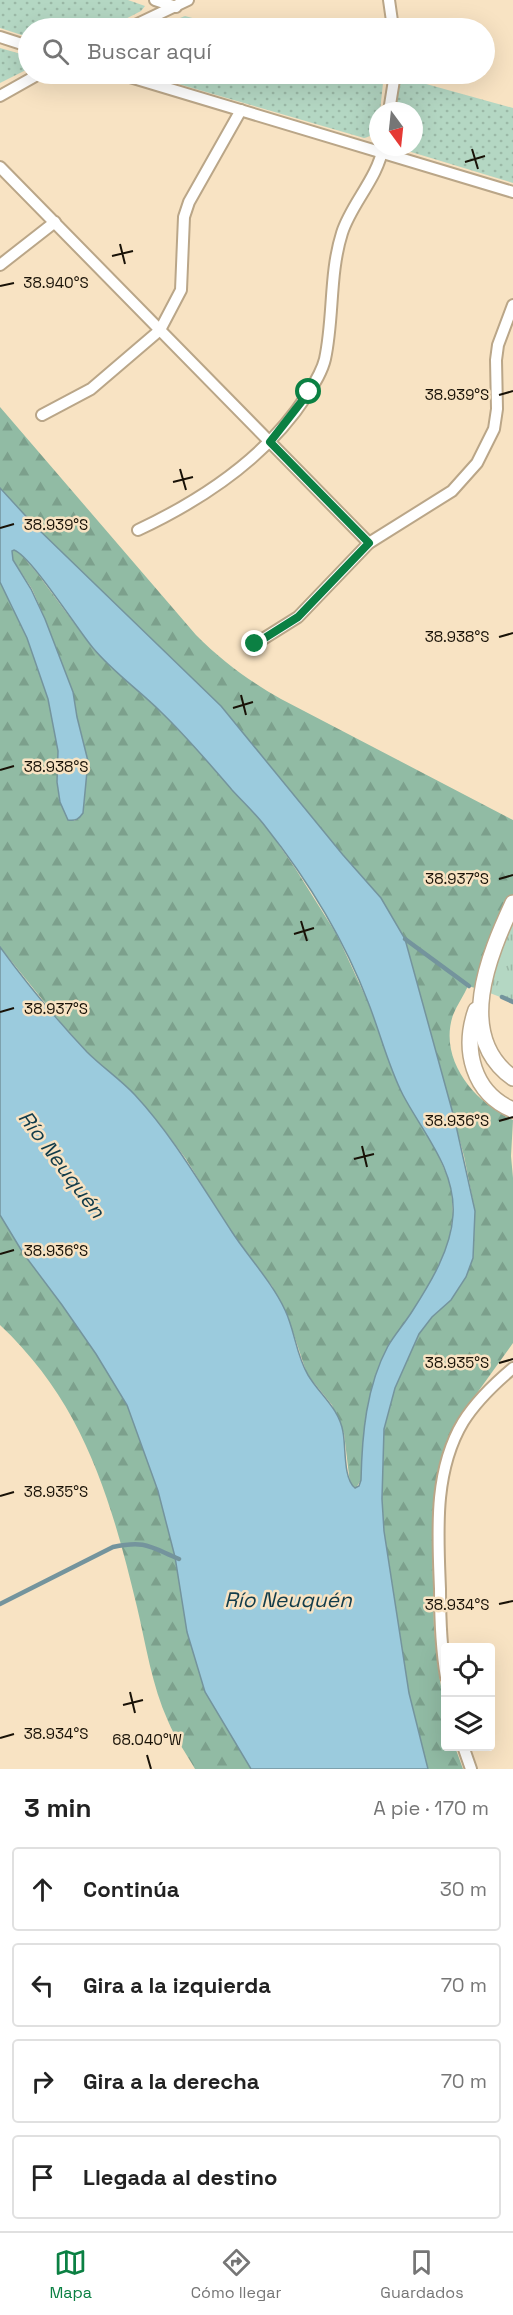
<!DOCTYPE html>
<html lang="es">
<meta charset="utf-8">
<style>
body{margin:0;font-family:"Space Grotesk",sans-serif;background:#f6f6f6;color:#222}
.controls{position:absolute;right:18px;bottom:18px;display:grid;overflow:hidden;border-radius:6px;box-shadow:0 6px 24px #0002}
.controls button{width:54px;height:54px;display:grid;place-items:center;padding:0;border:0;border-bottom:2px solid #e0e0e0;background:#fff;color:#222;font:30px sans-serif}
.compass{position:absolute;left:369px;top:102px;width:54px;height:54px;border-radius:50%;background:#fff;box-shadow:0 6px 24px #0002;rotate:165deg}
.stop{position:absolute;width:18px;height:18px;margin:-14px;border:4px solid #0b8043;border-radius:50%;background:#fff}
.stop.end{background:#0b8043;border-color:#fff;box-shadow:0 2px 6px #0008}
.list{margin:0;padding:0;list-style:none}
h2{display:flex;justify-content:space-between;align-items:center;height:78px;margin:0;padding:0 24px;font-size:26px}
h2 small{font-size:20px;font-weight:400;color:#767676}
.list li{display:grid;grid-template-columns:39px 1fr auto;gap:18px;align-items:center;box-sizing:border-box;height:84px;margin:0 12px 12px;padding:0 12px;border:2px solid #e0e0e0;border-radius:6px}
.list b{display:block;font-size:22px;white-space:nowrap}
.list em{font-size:20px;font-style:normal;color:#767676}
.icon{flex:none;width:33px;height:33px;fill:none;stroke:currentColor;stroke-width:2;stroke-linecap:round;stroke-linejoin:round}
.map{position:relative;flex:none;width:513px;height:1769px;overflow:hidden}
.search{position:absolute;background:#fff;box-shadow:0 6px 24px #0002;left:18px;right:18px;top:18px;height:66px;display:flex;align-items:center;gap:15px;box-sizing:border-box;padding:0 21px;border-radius:33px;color:#767676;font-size:22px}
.sheet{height:462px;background:#fff}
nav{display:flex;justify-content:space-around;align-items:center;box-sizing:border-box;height:84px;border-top:2px solid #e0e0e0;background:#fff;font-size:16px;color:#767676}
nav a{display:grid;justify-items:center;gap:3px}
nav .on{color:#0b8043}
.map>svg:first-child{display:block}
.grass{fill:url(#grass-tufts)}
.forest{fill:url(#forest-firs)}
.park{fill:url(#park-dots)}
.water{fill:#9bcbdd;stroke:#74949d;stroke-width:1.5}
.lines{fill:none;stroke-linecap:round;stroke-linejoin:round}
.stream{stroke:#74949d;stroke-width:4.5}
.street-casing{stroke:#baa688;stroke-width:14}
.secondary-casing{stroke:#baa688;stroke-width:18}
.street{stroke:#fff;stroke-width:10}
.secondary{stroke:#fff;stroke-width:15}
.route{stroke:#0b8043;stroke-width:8}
.ticks{fill:none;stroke:#191207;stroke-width:2}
.labels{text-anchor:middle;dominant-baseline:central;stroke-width:5;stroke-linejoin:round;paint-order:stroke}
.water-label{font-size:21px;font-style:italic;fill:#123c4a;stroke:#f8e3c3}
.ticks-label{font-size:15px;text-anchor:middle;fill:#191207;stroke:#f8e3c3;stroke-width:5;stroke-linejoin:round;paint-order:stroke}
</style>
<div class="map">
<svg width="513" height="1769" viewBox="0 0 513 1769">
<defs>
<pattern id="grass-tufts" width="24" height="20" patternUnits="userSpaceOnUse" patternTransform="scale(1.5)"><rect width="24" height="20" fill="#b4d7c3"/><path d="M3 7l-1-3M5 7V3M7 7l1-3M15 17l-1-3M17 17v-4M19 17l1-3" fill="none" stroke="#9ab8a6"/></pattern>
<pattern id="forest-firs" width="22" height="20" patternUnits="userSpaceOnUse" patternTransform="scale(1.5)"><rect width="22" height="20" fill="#91bba4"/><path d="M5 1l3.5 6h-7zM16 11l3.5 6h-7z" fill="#7ca08c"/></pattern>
<pattern id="park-dots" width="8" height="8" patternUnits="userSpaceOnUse" patternTransform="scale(1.5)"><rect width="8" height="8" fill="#b4d7c3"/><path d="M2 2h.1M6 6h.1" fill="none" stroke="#9ab8a6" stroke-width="1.8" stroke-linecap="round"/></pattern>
</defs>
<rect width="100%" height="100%" fill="#f8e3c3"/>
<polygon class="grass" points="513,903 513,1002 482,990"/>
<g class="forest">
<path d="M 0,407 L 196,635 C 222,661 249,681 281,699 L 513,820 L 513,903 L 482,990 L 468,986 C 464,995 457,1005 453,1015 C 438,1060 475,1103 513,1120 L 511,1156 L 513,1178 L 513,1343 L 454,1425 L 439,1472 L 434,1507 L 432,1536 L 434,1628 L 438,1668 L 445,1711 L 446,1746 L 455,1747 L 463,1769 L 428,1769 L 409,1693 L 384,1531 L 382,1499 L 384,1429 L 395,1388 L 419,1334 L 432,1317 L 451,1300 L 473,1258 L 475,1211 L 464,1156 L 405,939 L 381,898 L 343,855 L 221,706 L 35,526 L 0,488 Z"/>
<polygon points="14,550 19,552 37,573 94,650 161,712 205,757 265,825 295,868 337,935 367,1000 403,1093 435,1148 451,1185 453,1215 448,1245 432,1279 413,1311 388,1345 361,1480 356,1488 350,1484 344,1433 332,1405 307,1374 293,1332 272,1286 232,1233 186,1159 159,1123 134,1094 89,1054 62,1024 0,947 0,582 27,638 48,699 58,751 57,782 60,802 74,821 79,818 83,813 88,761 77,717 73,692 45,619 32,589 13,560 12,551"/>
<path d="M 0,1215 L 23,1253 L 62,1305 L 96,1354 L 127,1405 L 158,1491 L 175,1557 L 205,1692 L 251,1769 L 195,1769 C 186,1753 175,1738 168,1721 C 152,1686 146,1645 137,1607 C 111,1499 84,1404 0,1325 Z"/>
</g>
<g class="park">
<polygon points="0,0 128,0 145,6 141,11 108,28 28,28 28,37 0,28"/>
<polygon points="185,16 229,28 155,28"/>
<polygon points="0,48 28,56 28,69 0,83"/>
<path d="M 144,74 L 384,74 L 380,111 L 378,111 C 378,124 380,135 364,138 Z"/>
<polygon points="401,77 513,108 513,183 398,148 414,147 414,111 395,111"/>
</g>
<path class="water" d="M 0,488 L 35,526 L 221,706 L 343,855 L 381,898 L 405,939 L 455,1121 L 475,1211 L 473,1258 L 466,1277 L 451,1300 L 432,1317 L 419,1334 L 395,1388 L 384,1429 L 382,1499 L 384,1531 L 409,1693 L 428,1769 L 251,1769 L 205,1692 L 187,1632 L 175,1557 L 158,1491 L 127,1405 L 96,1354 L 62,1305 L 23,1253 L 0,1215 L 0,947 C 27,984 56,1019 87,1052 C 102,1067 120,1079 135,1095 C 173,1136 201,1185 232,1232 C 249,1258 272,1282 285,1310 C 295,1331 296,1355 308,1375 C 320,1395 339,1408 343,1432 C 346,1446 343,1479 355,1488 L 359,1486 L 361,1480 C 362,1435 366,1387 388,1346 C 395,1334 405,1323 413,1310 C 431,1282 451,1249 453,1215 C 456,1169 423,1133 403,1095 C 388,1066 380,1032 368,1002 C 344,939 307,879 265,826 C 255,813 243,802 232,790 C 209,763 187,737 161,712 C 139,690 113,672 93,648 C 77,629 31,556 14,550 L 12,551 L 13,560 L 31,589 L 45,619 L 73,692 L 77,717 L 88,761 L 83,813 C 79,819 76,821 68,820 L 60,802 L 57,782 L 58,751 L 48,699 L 27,638 L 0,582 Z"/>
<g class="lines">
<g class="stream">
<polyline points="405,939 469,986"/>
<polyline points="502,997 513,1002"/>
<path d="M 0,1604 L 113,1547 C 146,1540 150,1547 179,1559"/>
</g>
<defs>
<g id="street">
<polyline points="155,0 176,7"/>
<polyline points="389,0 393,28"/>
<polyline points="129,28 188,0"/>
<polyline points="0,37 28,46"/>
<polyline points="120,74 513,192"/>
<polyline points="0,96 39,74"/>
<polyline points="389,111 395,74"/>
<polyline points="0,167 369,543"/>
<polyline points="0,265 55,222"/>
<polyline points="42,415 91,389 160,330 181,290 184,217 189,202 241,110"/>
<path d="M 138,530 C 204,499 267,457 307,395 C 314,384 322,372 325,359 C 334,317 329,274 342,233 C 351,204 378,178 383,147"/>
<polyline points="255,644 298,617 369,543 452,491 477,463 494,429 497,409 496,360 498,345 513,305"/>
<path d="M 446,1677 C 441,1648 440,1619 440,1589 C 438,1534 433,1472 463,1422 C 476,1401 494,1384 513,1368"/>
<polyline points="463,1746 471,1769"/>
</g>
<g id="secondary">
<path d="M 513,903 C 489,955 454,1036 513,1078"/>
<path d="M 476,1010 C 462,1050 473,1093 513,1110"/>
</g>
</defs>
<use href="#street" class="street-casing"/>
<use href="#secondary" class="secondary-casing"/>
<use href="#street" class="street"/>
<use href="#secondary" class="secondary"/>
</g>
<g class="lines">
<polyline class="route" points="255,644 298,617 369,543 270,442 309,392"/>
</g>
<path class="ticks" d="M 472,149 L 478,169M 465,162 L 485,156M 120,244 L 125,264M 112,256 L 133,251M 0,286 L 14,283M 499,395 L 513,391M 180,469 L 186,490M 173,482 L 193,477M 0,528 L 14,524M 499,637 L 513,633M 241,695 L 246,715M 233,708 L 253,702M 0,770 L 14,766M 499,879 L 513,875M 301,921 L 307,941M 294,934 L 314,928M 0,1012 L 14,1008M 499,1121 L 513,1117M 362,1146 L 367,1167M 354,1159 L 374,1154M 0,1254 L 14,1250M 499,1363 L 513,1359M 0,1496 L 14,1492M 499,1604 L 513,1601M 130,1692 L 135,1713M 123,1705 L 143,1700M 0,1738 L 14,1734M 147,1755 L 151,1769"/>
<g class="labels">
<g class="water-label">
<text transform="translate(62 1164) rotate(53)">Río Neuquén</text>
<text x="288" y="1599">Río Neuquén</text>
</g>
</g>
<g class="ticks-label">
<text x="56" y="288">38.940°S</text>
<text x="457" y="400">38.939°S</text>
<text x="56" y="530">38.939°S</text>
<text x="457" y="642">38.938°S</text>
<text x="56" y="772">38.938°S</text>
<text x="457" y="884">38.937°S</text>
<text x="56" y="1014">38.937°S</text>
<text x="457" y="1126">38.936°S</text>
<text x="56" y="1256">38.936°S</text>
<text x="457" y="1368">38.935°S</text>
<text x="56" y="1497">38.935°S</text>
<text x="457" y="1610">38.934°S</text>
<text x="56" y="1739">38.934°S</text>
<text x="147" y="1745">68.040°W</text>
</g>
</svg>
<div class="controls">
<button><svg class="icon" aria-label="locate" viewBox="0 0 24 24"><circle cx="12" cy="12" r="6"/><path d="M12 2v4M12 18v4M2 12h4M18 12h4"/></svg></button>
<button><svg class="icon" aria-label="layers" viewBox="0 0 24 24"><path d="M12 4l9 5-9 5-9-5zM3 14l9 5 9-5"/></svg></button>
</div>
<svg class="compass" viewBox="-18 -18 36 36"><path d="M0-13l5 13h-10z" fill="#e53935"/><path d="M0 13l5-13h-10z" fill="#767676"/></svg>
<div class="stop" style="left:309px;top:392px"></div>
<div class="stop end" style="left:255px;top:644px"></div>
<div class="search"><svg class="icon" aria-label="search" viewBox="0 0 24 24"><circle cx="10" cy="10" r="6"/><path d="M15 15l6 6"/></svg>Buscar aquí</div>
</div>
<section class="sheet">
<h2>3 min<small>A pie · 170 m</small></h2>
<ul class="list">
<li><svg class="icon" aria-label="ahead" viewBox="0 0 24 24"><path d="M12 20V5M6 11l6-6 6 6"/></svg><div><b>Continúa</b></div><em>30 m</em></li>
<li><svg class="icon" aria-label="left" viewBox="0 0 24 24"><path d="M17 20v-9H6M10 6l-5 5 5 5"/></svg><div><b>Gira a la izquierda</b></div><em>70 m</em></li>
<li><svg class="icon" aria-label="right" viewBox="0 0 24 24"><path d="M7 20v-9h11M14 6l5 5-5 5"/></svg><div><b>Gira a la derecha</b></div><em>70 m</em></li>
<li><svg class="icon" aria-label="arrive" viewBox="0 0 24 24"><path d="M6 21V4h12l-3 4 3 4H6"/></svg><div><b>Llegada al destino</b></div></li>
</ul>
</section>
<nav>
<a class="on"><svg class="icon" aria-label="map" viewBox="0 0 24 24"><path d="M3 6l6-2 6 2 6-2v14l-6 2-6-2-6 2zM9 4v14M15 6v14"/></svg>Mapa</a>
<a><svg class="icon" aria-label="directions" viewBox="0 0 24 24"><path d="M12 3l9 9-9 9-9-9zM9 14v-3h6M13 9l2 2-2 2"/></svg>Cómo llegar</a>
<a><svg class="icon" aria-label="saved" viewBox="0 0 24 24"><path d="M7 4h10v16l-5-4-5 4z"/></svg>Guardados</a>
</nav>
